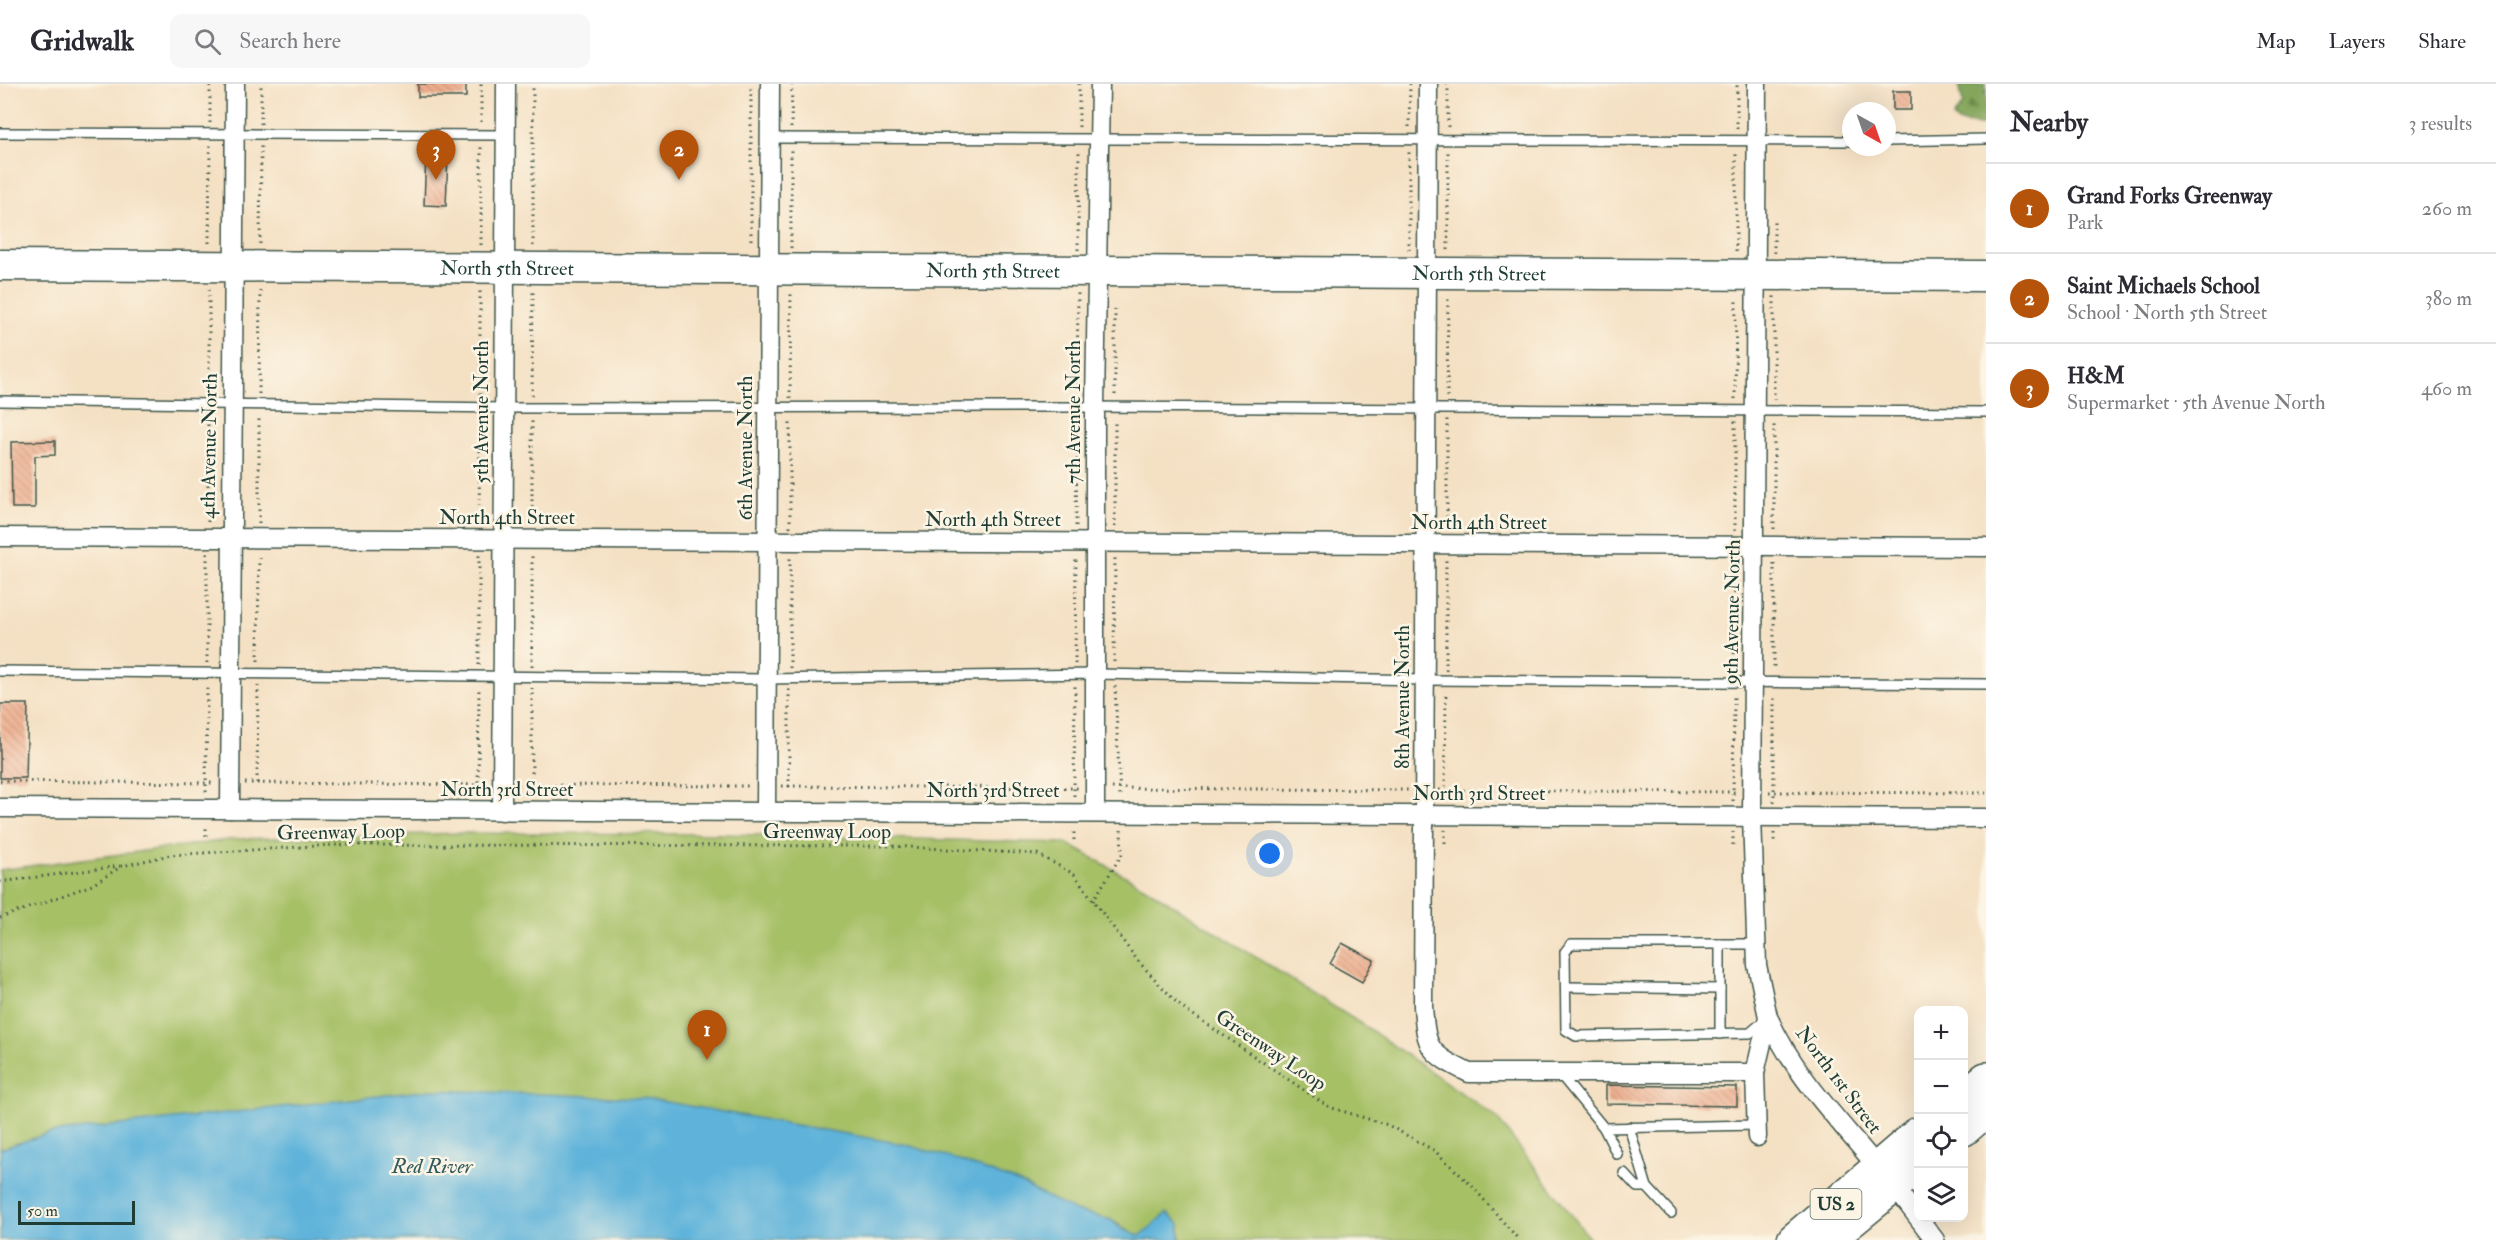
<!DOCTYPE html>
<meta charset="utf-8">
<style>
body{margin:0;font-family:"IM FELL Double Pica",serif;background:#f7f7f7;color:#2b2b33}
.controls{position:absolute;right:18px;bottom:18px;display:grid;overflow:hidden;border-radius:12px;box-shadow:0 6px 24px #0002}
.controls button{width:54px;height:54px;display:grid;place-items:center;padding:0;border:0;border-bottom:2px solid #e1e1e2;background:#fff;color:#2b2b33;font:30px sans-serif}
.compass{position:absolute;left:1842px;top:18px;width:54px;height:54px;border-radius:50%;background:#fff;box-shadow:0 6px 24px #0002;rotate:140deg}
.scale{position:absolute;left:18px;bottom:15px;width:117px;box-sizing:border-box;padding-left:6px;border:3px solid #1f3d34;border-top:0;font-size:16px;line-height:21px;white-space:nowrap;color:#1f3d34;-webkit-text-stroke:4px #fcf5e5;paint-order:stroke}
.you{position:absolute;left:1270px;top:770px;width:21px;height:21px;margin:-15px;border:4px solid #fff;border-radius:50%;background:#1a73e8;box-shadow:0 0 0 9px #1a73e833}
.badge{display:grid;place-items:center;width:39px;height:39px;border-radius:50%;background:#b45309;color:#fff;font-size:20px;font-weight:700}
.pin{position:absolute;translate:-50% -50px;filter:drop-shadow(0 2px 3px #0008)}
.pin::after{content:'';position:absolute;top:32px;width:21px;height:18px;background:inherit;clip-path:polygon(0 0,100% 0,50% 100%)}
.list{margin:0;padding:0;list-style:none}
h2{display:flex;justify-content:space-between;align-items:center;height:78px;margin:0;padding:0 24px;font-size:26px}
h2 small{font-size:20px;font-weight:400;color:#7c7c81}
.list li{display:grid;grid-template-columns:39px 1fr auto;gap:18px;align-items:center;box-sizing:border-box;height:90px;padding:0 24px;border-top:2px solid #e1e1e2}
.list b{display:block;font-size:22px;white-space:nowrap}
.list p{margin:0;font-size:20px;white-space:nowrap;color:#7c7c81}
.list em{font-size:20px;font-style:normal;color:#7c7c81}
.icon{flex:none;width:33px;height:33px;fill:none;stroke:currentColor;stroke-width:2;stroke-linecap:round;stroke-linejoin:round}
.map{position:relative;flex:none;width:1986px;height:1156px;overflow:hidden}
header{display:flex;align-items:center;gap:36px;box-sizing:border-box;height:84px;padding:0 30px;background:#fff;border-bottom:2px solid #e1e1e2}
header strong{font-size:28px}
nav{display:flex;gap:33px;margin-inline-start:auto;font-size:21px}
.search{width:420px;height:54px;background:#f7f7f7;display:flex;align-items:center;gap:15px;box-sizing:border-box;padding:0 21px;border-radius:12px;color:#7c7c81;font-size:22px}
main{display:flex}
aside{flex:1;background:#fff}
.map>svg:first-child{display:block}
.forest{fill:url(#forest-firs);stroke:#527248;stroke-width:1.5}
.park{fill:#a6c066;stroke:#627e4d;stroke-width:1.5}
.water{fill:#5eb3da;stroke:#3e7887;stroke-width:1.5}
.building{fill:url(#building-back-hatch)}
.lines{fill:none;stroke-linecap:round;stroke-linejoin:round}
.lane-casing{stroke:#3f5549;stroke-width:12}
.street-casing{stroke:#3f5549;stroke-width:21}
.primary-casing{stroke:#3f5549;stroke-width:33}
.highway-casing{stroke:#3f5549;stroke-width:36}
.path{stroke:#3f5549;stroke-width:3;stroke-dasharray:1.5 4.5;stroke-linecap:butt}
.lane{stroke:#fff;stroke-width:9}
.street{stroke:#fff;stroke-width:18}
.primary{stroke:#fff;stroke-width:30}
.highway{stroke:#fff;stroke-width:33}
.labels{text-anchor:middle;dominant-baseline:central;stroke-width:5;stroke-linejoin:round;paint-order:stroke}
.shield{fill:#fcf5e5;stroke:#617469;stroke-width:1.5}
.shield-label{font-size:18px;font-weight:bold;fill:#1f3d34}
.street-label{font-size:20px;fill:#1f3d34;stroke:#fcf5e5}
.water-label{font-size:21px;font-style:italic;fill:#2f5a5e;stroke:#fcf5e5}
</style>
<header>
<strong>Gridwalk</strong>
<div class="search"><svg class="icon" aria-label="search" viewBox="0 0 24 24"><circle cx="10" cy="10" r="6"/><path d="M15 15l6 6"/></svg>Search here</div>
<nav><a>Map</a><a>Layers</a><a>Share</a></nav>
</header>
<main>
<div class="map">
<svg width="1986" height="1156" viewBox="0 0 1986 1156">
<defs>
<pattern id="forest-firs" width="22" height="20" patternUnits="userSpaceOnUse" patternTransform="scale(1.5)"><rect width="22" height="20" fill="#84a65b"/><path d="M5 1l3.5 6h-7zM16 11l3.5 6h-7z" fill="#6b884c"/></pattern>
<pattern id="building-back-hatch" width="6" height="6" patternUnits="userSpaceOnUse" patternTransform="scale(1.5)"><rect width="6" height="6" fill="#efae8e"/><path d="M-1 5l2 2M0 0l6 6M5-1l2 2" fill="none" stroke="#c18f75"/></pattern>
</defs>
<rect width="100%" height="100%" fill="#fcf5e5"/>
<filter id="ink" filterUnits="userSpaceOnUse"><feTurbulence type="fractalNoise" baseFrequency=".0167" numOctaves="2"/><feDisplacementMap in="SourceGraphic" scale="12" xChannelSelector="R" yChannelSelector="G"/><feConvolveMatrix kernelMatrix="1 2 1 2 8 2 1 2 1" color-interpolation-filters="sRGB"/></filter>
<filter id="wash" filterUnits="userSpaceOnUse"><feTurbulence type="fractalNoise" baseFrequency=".008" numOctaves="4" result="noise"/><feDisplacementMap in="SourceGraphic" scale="24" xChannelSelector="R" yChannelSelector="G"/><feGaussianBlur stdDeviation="1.35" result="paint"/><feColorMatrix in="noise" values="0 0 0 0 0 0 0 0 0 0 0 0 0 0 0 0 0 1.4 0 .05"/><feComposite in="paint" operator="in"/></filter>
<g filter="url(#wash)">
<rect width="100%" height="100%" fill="#f4e0c3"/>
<polygon class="forest" points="1959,0 1986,0 1986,42 1958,38 1953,33 1963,20"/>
<polygon class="park" points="464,749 723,750 1066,759 1145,803 1369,945 1496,1033 1591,1156 1180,1156 1180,1141 1140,1153 1111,1136 1075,1127 453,1007 50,1049 0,1065 0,786 236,755"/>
<polygon class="water" points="431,1006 644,1014 903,1060 949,1073 1018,1098 1075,1127 1111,1136 1122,1145 1140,1152 1167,1129 1180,1141 1180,1156 0,1156 0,1065 50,1049"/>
<g id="blocks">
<g class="building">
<rect x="418" y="0" width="48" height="13"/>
<rect x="1893" y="7" width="18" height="19"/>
<polygon points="426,69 448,70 446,122 424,121"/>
<polygon points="55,357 55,371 35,372 35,424 12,424 11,358"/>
<polygon points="0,620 28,620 26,694 0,694"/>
<polygon points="1342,859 1374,876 1362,898 1330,880"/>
<polygon points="1606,1001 1737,1003 1737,1022 1606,1020"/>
</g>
</g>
</g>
<g filter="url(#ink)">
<use href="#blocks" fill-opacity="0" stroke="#3f5549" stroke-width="1.5"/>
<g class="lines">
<defs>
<g id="lane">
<polyline points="0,49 506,51"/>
<polyline points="770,54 1851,57"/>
<polyline points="1887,57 1986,55"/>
<polyline points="0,317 504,324 1077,323 1986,328"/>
<polyline points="0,587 766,595 1096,590 1425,596 1986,600"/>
<polyline points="1720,860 1720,950"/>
<polyline points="1756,860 1571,860 1565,868 1566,946 1576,952 1750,949 1764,937"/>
<polyline points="1566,903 1720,905"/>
<polyline points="1559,989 1604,1044 1617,1070"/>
<polyline points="1629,1043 1647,1103 1671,1129"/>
<polyline points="1604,1044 1757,1041"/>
<polyline points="1624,1089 1637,1103 1647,1103"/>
</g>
<g id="street">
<path d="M 1428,0 L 1423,922 C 1426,966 1429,969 1469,989 L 1755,989"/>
<polyline points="0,453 1986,463"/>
<polyline points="0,724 1986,734"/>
<polyline points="230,725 235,0"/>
<polyline points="502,727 506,0"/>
<polyline points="766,728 770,0"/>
<polyline points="1095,729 1095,323 1100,0"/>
<path d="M 1769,935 C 1794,991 1839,1036 1878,1084"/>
<polyline points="1757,1053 1755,989 1768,933 1757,881 1752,732 1757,0"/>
<polyline points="1894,1102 1935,1156"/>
</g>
<g id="primary">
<path id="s1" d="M 0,181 L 1986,192"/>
</g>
<g id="highway">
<polyline points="1964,1013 1986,995"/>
<polyline points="1964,1045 1986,1026"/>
<polyline points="1829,1155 1918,1082"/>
<polyline points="1794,1156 1918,1050"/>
</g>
</defs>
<use href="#lane" class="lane-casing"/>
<use href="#street" class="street-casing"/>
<use href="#primary" class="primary-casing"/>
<use href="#highway" class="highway-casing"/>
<g class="path">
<polyline points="481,38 481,0"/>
<polyline points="210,39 210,0"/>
<polyline points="261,40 261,0"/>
<polyline points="1079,43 1079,0"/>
<polyline points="1409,43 1410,0"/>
<polyline points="1448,43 1448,0"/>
<polyline points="791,44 792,0"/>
<polyline points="1737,45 1737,0"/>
<polyline points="751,156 751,0"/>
<polyline points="209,159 210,61"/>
<polyline points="260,160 261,62"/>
<polyline points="481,161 481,63"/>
<polyline points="533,162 533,0"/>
<polyline points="791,164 791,65"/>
<polyline points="1078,166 1079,65"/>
<polyline points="1409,166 1409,68"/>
<polyline points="1448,166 1448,68"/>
<polyline points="1736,168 1736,67"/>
<polyline points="1774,169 1774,137"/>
<polyline points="1077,301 1078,209"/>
<polyline points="209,309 209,205"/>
<polyline points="259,310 260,203"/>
<polyline points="480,311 480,204"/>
<polyline points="1115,311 1115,221"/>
<polyline points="532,312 533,205"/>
<polyline points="1447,313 1448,212"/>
<polyline points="790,314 791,206"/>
<polyline points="1735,315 1736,214"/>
<polyline points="1774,316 1774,212"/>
<polyline points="208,438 208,331"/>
<polyline points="259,439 259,332"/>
<polyline points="479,440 480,336"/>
<polyline points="532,441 532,337"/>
<polyline points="1076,442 1077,350"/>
<polyline points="790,443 790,335"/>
<polyline points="1115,443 1115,335"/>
<polyline points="1447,445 1447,335"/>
<polyline points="1774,445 1774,338"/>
<polyline points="1735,447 1735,337"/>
<polyline points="1774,479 1774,586"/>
<polyline points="258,577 259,470"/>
<polyline points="1114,578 1115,473"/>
<polyline points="207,579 207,469"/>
<polyline points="1075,580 1076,473"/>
<polyline points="479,581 479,471"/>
<polyline points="532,582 532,472"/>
<polyline points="790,584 790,473"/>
<polyline points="1446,586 1446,476"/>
<polyline points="1734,588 1735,478"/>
<polyline points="1115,602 1120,713"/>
<polyline points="0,697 214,699"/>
<polyline points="245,699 487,701"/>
<polyline points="257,699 258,602"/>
<polyline points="518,701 751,702"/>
<polyline points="532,701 532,604"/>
<polyline points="782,702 1078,704"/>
<polyline points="789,703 789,605"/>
<polyline points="1112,704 1408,706"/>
<polyline points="1439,706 1735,708"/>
<polyline points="206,708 207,601"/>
<polyline points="1769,708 1986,709"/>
<polyline points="478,710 479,603"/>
<polyline points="1074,712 1075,602"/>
<polyline points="1445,715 1446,608"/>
<polyline points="1733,717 1734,610"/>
<polyline points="1774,718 1774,611"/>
<polyline points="1774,749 1774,761"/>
<polyline points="206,752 206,742"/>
<polyline points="1074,756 1074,746"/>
<polyline points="1445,759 1445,746"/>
<polyline points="1733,761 1733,748"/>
<polyline points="0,798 120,782"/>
<polyline points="1093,817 1122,770 1121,746"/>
<polyline points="0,834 92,801 122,782 170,771 333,761 891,762 1037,770 1074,790 1137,876 1180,922 1329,1023 1388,1041 1435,1067 1472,1102 1519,1156"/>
</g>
<use href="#lane" class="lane"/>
<use href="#street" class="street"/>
<use href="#primary" class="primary"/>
<use href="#highway" class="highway"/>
</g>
</g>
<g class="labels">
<rect class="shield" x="1810.5" y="1105" width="51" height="30" rx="4.5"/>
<g class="shield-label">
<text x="1836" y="1120">US 2</text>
</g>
<g class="street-label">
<text stroke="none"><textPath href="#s1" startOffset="507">North 5th Street</textPath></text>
<text stroke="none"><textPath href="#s1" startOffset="993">North 5th Street</textPath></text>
<text stroke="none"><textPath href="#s1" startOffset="1479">North 5th Street</textPath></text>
<text transform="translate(481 328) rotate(-90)">5th Avenue North</text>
<text transform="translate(1073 328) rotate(-90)">7th Avenue North</text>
<text transform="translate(209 362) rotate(-89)">4th Avenue North</text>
<text transform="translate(745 364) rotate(-90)">6th Avenue North</text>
<text x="507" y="433">North 4th Street</text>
<text x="993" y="435">North 4th Street</text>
<text x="1479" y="438">North 4th Street</text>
<text transform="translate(1732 528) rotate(-89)">9th Avenue North</text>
<text transform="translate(1402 613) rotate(-90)">8th Avenue North</text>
<text x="507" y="705">North 3rd Street</text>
<text x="993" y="706">North 3rd Street</text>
<text x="1479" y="709">North 3rd Street</text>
<text x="827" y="747">Greenway Loop</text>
<text transform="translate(341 748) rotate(-1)">Greenway Loop</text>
<text transform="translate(1271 966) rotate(34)">Greenway Loop</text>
<text transform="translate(1839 996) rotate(53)">North 1st Street</text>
</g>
<g class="water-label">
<text x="432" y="1082">Red River</text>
</g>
</g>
</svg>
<div class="controls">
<button>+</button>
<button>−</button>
<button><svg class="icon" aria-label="locate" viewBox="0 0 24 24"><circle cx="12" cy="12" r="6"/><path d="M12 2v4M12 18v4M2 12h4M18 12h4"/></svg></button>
<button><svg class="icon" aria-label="layers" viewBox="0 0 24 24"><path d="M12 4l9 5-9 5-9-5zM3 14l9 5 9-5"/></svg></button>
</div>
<svg class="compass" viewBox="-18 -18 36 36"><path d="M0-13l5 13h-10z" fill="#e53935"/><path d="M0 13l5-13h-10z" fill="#7c7c81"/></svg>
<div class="scale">50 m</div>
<div class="you"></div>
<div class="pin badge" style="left:707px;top:976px">1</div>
<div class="pin badge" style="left:679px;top:96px">2</div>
<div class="pin badge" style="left:436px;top:96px">3</div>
</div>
<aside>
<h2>Nearby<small>3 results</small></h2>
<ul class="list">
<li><span class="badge">1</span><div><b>Grand Forks Greenway</b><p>Park</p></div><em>260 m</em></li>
<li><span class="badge">2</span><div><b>Saint Michaels School</b><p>School · North 5th Street</p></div><em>380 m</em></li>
<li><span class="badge">3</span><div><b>H&amp;M</b><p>Supermarket · 5th Avenue North</p></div><em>460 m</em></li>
</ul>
</aside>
</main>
